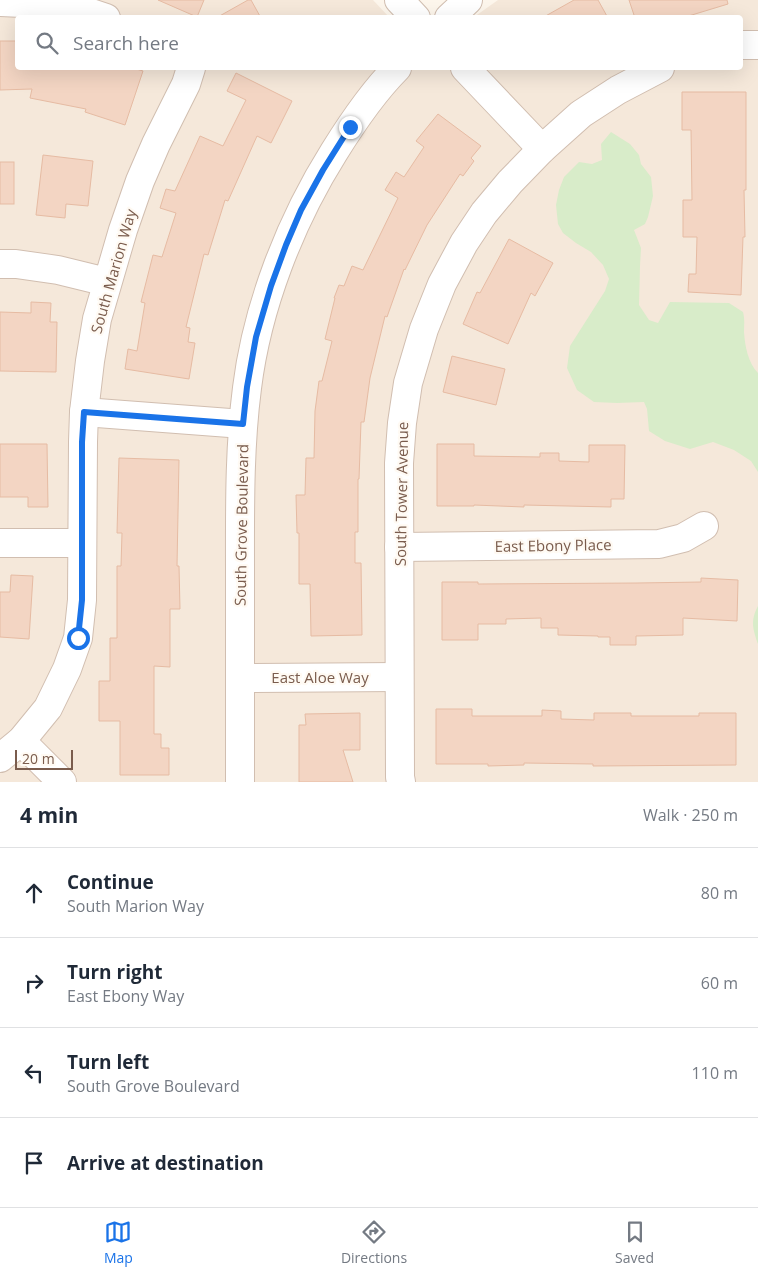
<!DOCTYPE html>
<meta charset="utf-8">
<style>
body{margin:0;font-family:"Open Sans",sans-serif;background:#f6f6f7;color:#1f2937}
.scale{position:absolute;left:15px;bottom:12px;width:58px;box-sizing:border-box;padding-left:5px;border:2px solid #7a5c4d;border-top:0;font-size:14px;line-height:18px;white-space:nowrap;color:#7a5c4d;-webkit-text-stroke:4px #fffaf3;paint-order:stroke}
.stop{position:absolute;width:15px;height:15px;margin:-11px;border:4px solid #1a73e8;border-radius:50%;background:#fff}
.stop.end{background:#1a73e8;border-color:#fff;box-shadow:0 1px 5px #0008}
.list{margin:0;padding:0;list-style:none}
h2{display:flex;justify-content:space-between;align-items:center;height:65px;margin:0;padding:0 20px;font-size:21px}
h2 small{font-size:16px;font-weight:400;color:#747a83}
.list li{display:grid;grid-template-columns:32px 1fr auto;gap:15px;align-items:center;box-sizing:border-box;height:90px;padding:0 20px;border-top:1px solid #e0e1e3}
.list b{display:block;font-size:19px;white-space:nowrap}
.list p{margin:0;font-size:16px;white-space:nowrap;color:#747a83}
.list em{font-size:16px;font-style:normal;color:#747a83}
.icon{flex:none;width:28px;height:28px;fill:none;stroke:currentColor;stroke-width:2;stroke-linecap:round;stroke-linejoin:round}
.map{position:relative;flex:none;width:758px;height:782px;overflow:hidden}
.search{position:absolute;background:#fff;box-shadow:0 5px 20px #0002;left:15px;right:15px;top:15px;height:55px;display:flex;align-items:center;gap:12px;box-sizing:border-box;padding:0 18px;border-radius:5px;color:#747a83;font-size:19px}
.sheet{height:425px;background:#fff}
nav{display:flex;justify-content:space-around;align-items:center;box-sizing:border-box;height:70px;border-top:1px solid #e0e1e3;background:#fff;font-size:14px;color:#747a83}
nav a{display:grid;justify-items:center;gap:2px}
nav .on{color:#1a73e8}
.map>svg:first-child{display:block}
.residential{fill:#f5e8da}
.green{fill:#d8ecc9}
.building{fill:#f3d5c3;stroke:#e6bba3}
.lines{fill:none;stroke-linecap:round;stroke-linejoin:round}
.minor-casing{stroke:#d1beb0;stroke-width:30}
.minor{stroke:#fff;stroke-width:28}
.route{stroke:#1a73e8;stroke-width:6}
.labels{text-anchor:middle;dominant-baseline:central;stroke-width:4.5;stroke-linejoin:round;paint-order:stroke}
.street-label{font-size:15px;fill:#7a5c4d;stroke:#fffaf3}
</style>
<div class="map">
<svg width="758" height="782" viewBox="0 0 758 782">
<rect width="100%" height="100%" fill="#fdf6ec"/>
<polygon class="residential" points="0,0 373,0 389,17 18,18 18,68 740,68 740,18 474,17 498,0 758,0 758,782 0,782"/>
<g class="green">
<path d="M 611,132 L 630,144 L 639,155 L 641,164 L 651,177 L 653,196 L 648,217 L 645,224 L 634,230 L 641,248 L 640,266 L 639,305 L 649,320 L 658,323 L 670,302 L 729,303 L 743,312 C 745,320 744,325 744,332 C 745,346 748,363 758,373 L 758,472 L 751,461 L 734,450 L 713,442 L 690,449 L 665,441 L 649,431 L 647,409 L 644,402 L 617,403 L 594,402 L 577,390 L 567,368 L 570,346 L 605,291 L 609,279 L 603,265 L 591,252 L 576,243 L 563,233 L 558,224 L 556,205 L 559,190 L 564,177 L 579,162 L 592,164 L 602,160 L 601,144 Z"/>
<path d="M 758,606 L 758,644 C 753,629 750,621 758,606 Z"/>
</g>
<g class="building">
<polygon points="158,0 204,0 197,17"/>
<polygon points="248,0 251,0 261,18 216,18"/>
<polygon points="574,0 598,0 608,18 542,18"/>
<polygon points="629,0 727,0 728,4 682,18 635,18"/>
<polygon points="0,41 16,41 16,68 133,68 143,71 125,125 85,112 86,109 30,98 32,89 0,90"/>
<polygon points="236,73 292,101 271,143 257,136 228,201 225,200 208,255 204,254 186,327 190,328 188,342 195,343 189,379 125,369 128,349 137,351 145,303 141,302 153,255 162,257 176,213 160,208 166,189 175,191 200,136 223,146 246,100 227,91"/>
<polygon points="682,92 746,92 746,190 744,190 745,237 743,237 741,295 688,292 689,274 696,274 697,237 683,237 683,200 692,200 691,130 682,130"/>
<polygon points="438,114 481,146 471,158 474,161 463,176 460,174 427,225 405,270 404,269 387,317 385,316 370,378 364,422 361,422 359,479 358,479 358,532 355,532 355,563 361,563 362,635 311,636 310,584 299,584 299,533 297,533 296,495 305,495 306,458 314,458 315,411 319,381 322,381 332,341 325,339 335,298 334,298 339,285 344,286 352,266 363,270 398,198 385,190 396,172 404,177 424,147 416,141"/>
<polygon points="43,155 93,161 88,206 66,204 65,218 36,215"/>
<rect x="0" y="162" width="14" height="42"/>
<polygon points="509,239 553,263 535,296 531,293 508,344 463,324 477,292 480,293"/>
<polygon points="31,302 51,303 50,322 57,322 56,372 0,371 0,312 31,313"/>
<polygon points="452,356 505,369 496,405 443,392"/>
<polygon points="0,444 47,444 48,507 28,507 28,497 0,497"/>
<polygon points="437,444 474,444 474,456 540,457 540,453 559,453 559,461 589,462 589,445 625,445 624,499 611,499 611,507 524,505 524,507 474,505 474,506 437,506"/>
<polygon points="119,458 179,460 177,566 179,566 180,609 170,609 170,667 154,666 154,734 161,734 161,748 169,748 169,775 120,775 120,721 99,721 99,681 110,681 110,638 117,638 117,566 121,566 122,533 117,533"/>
<polygon points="11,575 33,576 29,639 0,637 0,592 10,592"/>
<polygon points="701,578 738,580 737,621 683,618 683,635 636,636 636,645 610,645 610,637 598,637 598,636 558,635 558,628 541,628 541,618 506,619 506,624 478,624 478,640 442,640 442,582 478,582 478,584 637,583 701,582"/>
<polygon points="436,709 472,709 472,716 542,716 542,710 561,711 561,719 594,720 594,713 631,713 631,716 699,716 699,713 736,713 736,765 593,766 593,764 524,763 524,765 488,766 488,764 436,764"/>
<polygon points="360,713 360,750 343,750 353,782 299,782 299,725 306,725 305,714"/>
</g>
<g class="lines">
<defs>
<g id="minor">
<polyline points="399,0 416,18"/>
<polyline points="0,2 44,4 91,13 106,18"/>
<polyline points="449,18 468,0"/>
<polyline points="740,45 758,45"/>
<polyline points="465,68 542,149"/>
<polyline points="0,264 16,264 58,270 107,282"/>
<polyline points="84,412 243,424"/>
<polyline points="0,543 82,543"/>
<polyline points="399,547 659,544 683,538 704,526"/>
<polyline points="240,678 399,677"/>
<polyline points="21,741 62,782"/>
<polyline points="0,758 21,741 48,708 67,669 78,638 82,600 83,442 84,412 90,361 97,319 123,230 140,181 156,144 186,84 191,68"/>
<path d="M 240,782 C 240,713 240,643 240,574 C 240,512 239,450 247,388 C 257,307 290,222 334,152 C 352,123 373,92 397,68"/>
<polyline points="401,782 400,777 399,463 402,423 408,383 424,329 442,284 464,243 484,213 510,182 542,149 581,114 618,90 660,68"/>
</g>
</defs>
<use href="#minor" class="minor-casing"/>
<use href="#minor" class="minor"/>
</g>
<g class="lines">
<polyline class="route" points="78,638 82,600 82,442 84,412 243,424 247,387 256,337 271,286 286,245 301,210 323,170 350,127"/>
</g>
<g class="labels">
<g class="street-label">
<text transform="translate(113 271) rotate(-74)">South Marion Way</text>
<text transform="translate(401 494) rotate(-89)">South Tower Avenue</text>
<text transform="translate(241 525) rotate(-89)">South Grove Boulevard</text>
<text transform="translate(553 545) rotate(-1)">East Ebony Place</text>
<text x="320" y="677">East Aloe Way</text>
</g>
</g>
</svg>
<div class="scale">20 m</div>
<div class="stop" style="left:78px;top:638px"></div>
<div class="stop end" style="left:350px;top:127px"></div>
<div class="search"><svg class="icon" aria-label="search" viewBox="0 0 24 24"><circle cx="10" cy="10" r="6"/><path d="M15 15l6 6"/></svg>Search here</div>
</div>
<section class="sheet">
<h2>4 min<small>Walk · 250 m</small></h2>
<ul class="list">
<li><svg class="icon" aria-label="ahead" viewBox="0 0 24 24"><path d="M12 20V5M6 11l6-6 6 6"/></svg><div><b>Continue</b><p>South Marion Way</p></div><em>80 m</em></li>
<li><svg class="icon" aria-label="right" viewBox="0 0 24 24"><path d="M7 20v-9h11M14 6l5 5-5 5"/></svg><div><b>Turn right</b><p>East Ebony Way</p></div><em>60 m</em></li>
<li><svg class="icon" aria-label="left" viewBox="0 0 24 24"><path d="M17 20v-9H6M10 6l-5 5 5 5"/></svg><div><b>Turn left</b><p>South Grove Boulevard</p></div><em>110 m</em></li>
<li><svg class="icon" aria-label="arrive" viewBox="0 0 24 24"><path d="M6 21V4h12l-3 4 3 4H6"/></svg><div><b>Arrive at destination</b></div></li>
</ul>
</section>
<nav>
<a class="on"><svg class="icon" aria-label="map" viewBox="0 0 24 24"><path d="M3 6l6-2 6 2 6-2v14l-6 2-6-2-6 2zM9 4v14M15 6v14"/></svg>Map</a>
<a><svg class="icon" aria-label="directions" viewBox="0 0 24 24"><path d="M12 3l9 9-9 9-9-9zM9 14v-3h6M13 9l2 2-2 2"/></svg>Directions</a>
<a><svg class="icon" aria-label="saved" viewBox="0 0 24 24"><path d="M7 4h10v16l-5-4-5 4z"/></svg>Saved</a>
</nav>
